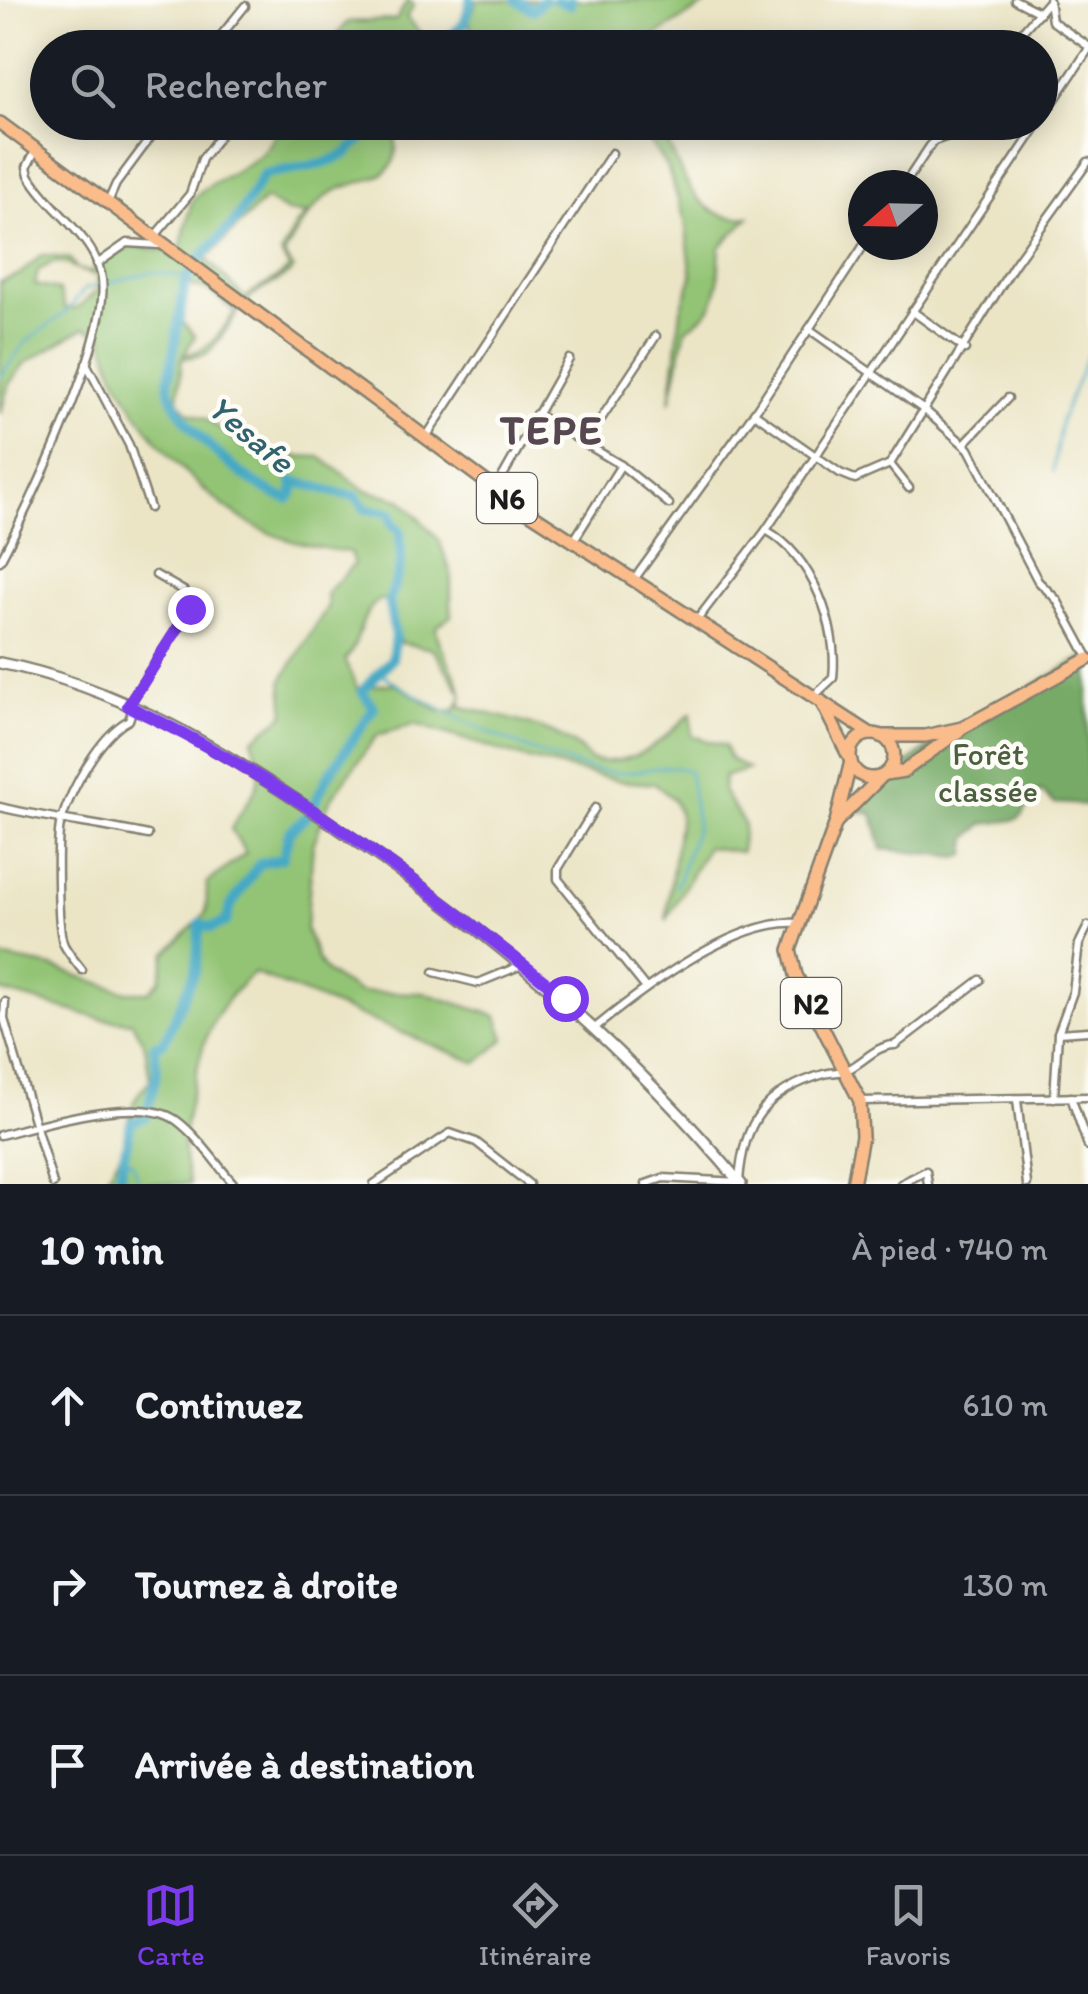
<!DOCTYPE html>
<html lang="fr">
<meta charset="utf-8">
<style>
body{margin:0;font-family:Itim,sans-serif;background:#242831;color:#f1f3f6}
.compass{position:absolute;left:848px;top:170px;width:90px;height:90px;border-radius:50%;background:#171b24;box-shadow:0 5px 25px #0003;rotate:250deg}
.stop{position:absolute;width:30px;height:30px;margin:-22px;border:8px solid #7c3aed;border-radius:50%;background:#fff}
.stop.end{background:#7c3aed;border-color:#fff;box-shadow:0 2px 10px #0008}
.list{margin:0;padding:0;list-style:none}
h2{display:flex;justify-content:space-between;align-items:center;height:130px;margin:0;padding:0 40px;font-size:42px}
h2 small{font-size:32px;font-weight:400;color:#9ea1a6}
.list li{display:grid;grid-template-columns:65px 1fr auto;gap:30px;align-items:center;box-sizing:border-box;height:180px;padding:0 40px;border-top:2px solid #363941}
.list b{display:block;font-size:38px;white-space:nowrap}
.list em{font-size:32px;font-style:normal;color:#9ea1a6}
.icon{flex:none;width:55px;height:55px;fill:none;stroke:currentColor;stroke-width:2;stroke-linecap:round;stroke-linejoin:round}
.map{position:relative;flex:none;width:1088px;height:1184px;overflow:hidden}
.search{position:absolute;background:#171b24;box-shadow:0 5px 25px #0003;left:30px;right:30px;top:30px;height:110px;display:flex;align-items:center;gap:25px;box-sizing:border-box;padding:0 35px;border-radius:55px;color:#9ea1a6;font-size:38px}
.sheet{height:670px;background:#171b24}
nav{display:flex;justify-content:space-around;align-items:center;box-sizing:border-box;height:140px;border-top:2px solid #363941;background:#171b24;font-size:28px;color:#9ea1a6}
nav a{display:grid;justify-items:center;gap:5px}
nav .on{color:#7c3aed}
.map>svg:first-child{display:block}
.green{fill:#93c474;stroke:#587048;stroke-width:2.5;fill-rule:evenodd}
.forest{fill:#76aa66;stroke:#496341;stroke-width:2.5}
.lines{fill:none;stroke-linecap:round;stroke-linejoin:round}
.stream{stroke:#44a8c4;stroke-width:2.5}
.river{stroke:#44a8c4;stroke-width:10}
.minor-casing{stroke:#848071;stroke-width:11}
.tertiary-casing{stroke:#848071;stroke-width:14}
.trunk-casing{stroke:#848071;stroke-width:16}
.minor{stroke:#fff;stroke-width:6}
.tertiary{stroke:#fff;stroke-width:9}
.trunk{stroke:#fabc8b;stroke-width:11}
.route{stroke:#7c3aed;stroke-width:12}
.labels{text-anchor:middle;dominant-baseline:central;stroke-width:9;stroke-linejoin:round;paint-order:stroke}
.shield{fill:#fdfcf7;stroke:#605f5e;stroke-width:2.5}
.shield-label{font-size:30px;font-weight:bold;fill:#1c1c1c}
.park-label{font-size:32px;fill:#4c5f3f;stroke:#fdfcf7}
.water-label{font-size:35px;font-style:italic;fill:#306270;stroke:#fdfcf7}
.district-label{font-size:42px;font-weight:bold;letter-spacing:2.5px;fill:#564751;stroke:#fdfcf7}
</style>
<div class="map">
<svg width="1088" height="1184" viewBox="0 0 1088 1184">
<rect width="100%" height="100%" fill="#fdfcf7"/>
<filter id="ink" filterUnits="userSpaceOnUse"><feTurbulence type="fractalNoise" baseFrequency=".01" numOctaves="2"/><feDisplacementMap in="SourceGraphic" scale="20" xChannelSelector="R" yChannelSelector="G"/><feConvolveMatrix kernelMatrix="1 2 1 2 8 2 1 2 1" color-interpolation-filters="sRGB"/></filter>
<filter id="wash" filterUnits="userSpaceOnUse"><feTurbulence type="fractalNoise" baseFrequency=".0048" numOctaves="4" result="noise"/><feDisplacementMap in="SourceGraphic" scale="40" xChannelSelector="R" yChannelSelector="G"/><feGaussianBlur stdDeviation="2.25" result="paint"/><feColorMatrix in="noise" values="0 0 0 0 0 0 0 0 0 0 0 0 0 0 0 0 0 1.4 0 .05"/><feComposite in="paint" operator="in"/></filter>
<g filter="url(#wash)">
<rect width="100%" height="100%" fill="#ebe5c6"/>
<g class="green">
<polygon points="408,0 414,5 406,17 433,47 325,47 348,22 396,20"/>
<polygon points="477,0 713,0 637,47 457,47 473,38 469,20"/>
<path d="M 276,123 L 332,123 L 337,127 L 344,123 L 407,123 L 395,135 C 403,182 368,176 337,190 C 317,198 293,236 284,256 L 294,269 C 279,284 261,286 247,301 C 232,318 223,339 206,354 L 182,359 L 178,400 L 188,412 L 205,418 L 255,455 L 320,457 L 365,490 L 401,499 L 439,540 L 451,573 L 451,616 L 436,627 C 438,655 469,684 460,706 C 500,718 564,726 590,760 C 634,768 661,742 691,713 L 692,736 L 725,746 L 730,759 L 748,769 L 724,777 L 723,791 L 744,824 L 741,852 L 707,847 L 666,921 L 680,815 L 673,799 L 655,784 L 619,781 L 524,758 L 415,724 L 377,735 L 329,802 L 313,845 L 306,929 L 317,959 L 327,973 L 359,992 L 424,993 L 497,1016 L 505,1039 L 477,1063 L 254,973 C 218,1002 204,1034 195,1078 C 186,1117 177,1144 190,1184 L 104,1184 C 109,1171 119,1160 123,1147 C 133,1120 125,1103 150,1081 L 145,1046 L 132,1022 L 102,1019 L 0,991 L 0,957 L 53,967 L 126,992 L 148,992 L 160,980 L 166,953 L 206,913 L 207,883 L 246,853 L 231,829 C 250,793 271,785 252,740 L 285,714 L 282,680 L 328,606 L 327,593 L 354,564 L 350,552 C 317,548 283,542 253,525 C 199,495 145,434 117,379 C 110,366 108,349 101,335 L 84,328 L 24,364 L 9,384 L 0,414 L 0,282 L 20,274 L 42,255 L 70,259 L 77,269 L 89,272 C 104,262 121,245 140,247 C 156,248 163,253 180,249 L 192,200 C 213,174 278,164 276,123 ZM 265,199 L 287,212 L 308,214 L 296,225 L 281,254 L 289,268 C 276,282 260,285 245,298 L 206,259 ZM 55,262 C 72,262 78,273 97,275 L 98,290 L 76,309 L 65,308 L 59,290 L 35,285 L 38,270 ZM 188,279 L 192,286 L 210,291 L 235,312 C 218,334 214,349 184,355 L 195,336 L 181,320 ZM 379,600 L 389,602 L 400,643 L 433,649 L 463,695 L 455,710 L 440,711 L 395,683 L 357,688 L 345,660 C 362,642 357,616 379,600 Z"/>
<path d="M 637,123 L 657,123 C 682,164 689,223 749,217 L 720,247 C 717,284 724,308 686,328 L 670,403 L 681,309 L 692,277 L 685,220 L 668,169 Z"/>
</g>
<path class="forest" d="M 1088,654 L 1088,805 L 1054,803 L 1041,791 L 1030,798 C 1024,827 1008,819 983,824 L 968,838 L 966,855 L 960,857 L 882,849 L 873,814 L 847,808 L 932,745 Z"/>
<g class="lines">
<g class="stream">
<polyline points="0,377 25,343 66,312 85,289 152,272 188,278"/>
<polyline points="1053,471 1061,420 1088,355"/>
<path d="M 379,672 C 435,710 540,761 606,772 C 635,777 661,760 689,771 L 697,825 L 676,887"/>
<polyline points="123,1155 133,1164 139,1184"/>
</g>
<g class="river">
<polyline points="516,0 533,10 544,0"/>
<polyline points="556,0 570,5 570,0"/>
<polyline points="452,48 453,34 464,24 471,0"/>
<path d="M 314,805 L 326,779 L 374,708 L 362,691 L 392,659 L 395,636 L 389,602 L 401,564 L 400,530 L 392,524 L 391,513 L 365,509 L 356,496 C 334,495 316,484 292,482 L 294,491 L 288,499 C 251,490 173,422 168,384 L 185,284 L 194,265 L 235,222 L 264,174 L 322,164 L 346,154 L 379,122"/>
<polyline points="118,1184 131,1123 146,1116 157,1071 154,1046 164,1042 196,969 200,923 211,928 226,922 230,907 259,864 283,858 289,832 309,814"/>
</g>
</g>
</g>
<g filter="url(#ink)">
<g class="lines">
<defs>
<g id="minor">
<polyline points="1015,0 1040,13"/>
<polyline points="1049,0 1052,21 1088,46"/>
<polyline points="211,48 245,6"/>
<polyline points="1008,48 1047,3"/>
<polyline points="934,141 987,122"/>
<polyline points="904,185 946,122"/>
<polyline points="108,202 116,184 162,122"/>
<polyline points="154,237 190,194 202,159 224,130 216,122"/>
<polyline points="97,264 127,243 159,245"/>
<polyline points="912,311 965,349"/>
<polyline points="809,329 927,412 969,449 1038,581 1057,600 1088,657"/>
<polyline points="86,363 129,445 150,508"/>
<polyline points="754,413 840,473 855,479 890,464 909,488"/>
<polyline points="536,414 621,465 574,540"/>
<polyline points="426,437 612,153"/>
<polyline points="585,443 656,336"/>
<polyline points="964,444 1008,398"/>
<polyline points="890,464 1014,265 1088,162"/>
<polyline points="621,465 669,504"/>
<polyline points="496,488 569,359"/>
<path d="M 766,530 C 812,556 839,626 833,678 L 814,696"/>
<path d="M 0,561 C 28,509 115,328 101,274 C 92,234 48,209 29,175 L 27,167 L 35,151"/>
<polyline points="633,581 754,413 864,245"/>
<polyline points="697,620 766,530 1088,50"/>
<polyline points="129,704 190,609 184,591 156,575"/>
<path d="M 0,807 C 49,819 98,824 148,835"/>
<polyline points="595,808 558,869 558,879 645,987"/>
<path d="M 82,970 C 76,962 68,953 64,945 C 57,932 56,835 61,821 C 72,788 99,736 129,720 L 133,708"/>
<polyline points="434,972 478,983 522,965"/>
<polyline points="5,1002 4,1019 53,1184"/>
<path d="M 596,1027 C 644,988 735,919 797,923"/>
<polyline points="1058,1033 1088,1031"/>
<polyline points="1071,1097 1088,1146"/>
<polyline points="1054,1098 1058,1033 1073,992 1079,944 1088,926"/>
<polyline points="1017,1100 1027,1184"/>
<polyline points="860,1101 1088,1097"/>
<path d="M 0,1135 C 42,1124 139,1094 176,1120 C 198,1136 216,1164 234,1184"/>
<polyline points="374,1184 450,1133 476,1142 529,1184"/>
<path d="M 646,1184 L 663,1178 L 739,1182 C 743,1122 765,1091 824,1074 C 831,1072 840,1073 847,1070 C 863,1063 876,1045 895,1045 L 980,980"/>
<polyline points="901,1184 926,1171 928,1184"/>
</g>
<path id="tertiary" d="M 0,663 C 119,686 227,753 326,820 C 484,926 619,1038 741,1184"/>
<g id="trunk">
<polyline points="0,123 513,502 871,734"/>
<polyline points="821,701 851,761 836,822 790,950 796,975 860,1101 862,1136 853,1184"/>
<circle cx="872" cy="756" r="22"/>
<polyline points="880,736 925,736 962,728 1088,659"/>
<polyline points="886,774 904,771 959,731"/>
<polyline points="836,822 881,777"/>
</g>
</defs>
<use href="#minor" class="minor-casing"/>
<use href="#tertiary" class="tertiary-casing"/>
<use href="#trunk" class="trunk-casing"/>
<use href="#minor" class="minor"/>
<use href="#tertiary" class="tertiary"/>
<use href="#trunk" class="trunk"/>
</g>
</g>
<g class="lines" filter="url(#ink)">
<path class="route" d="M 190,609 L 128,706 C 287,781 429,888 565,998"/>
</g>
<g class="labels">
<g class="shield">
<rect x="477" y="473" width="60" height="50" rx="8"/>
<rect x="781" y="978" width="60" height="50" rx="8"/>
</g>
<g class="shield-label">
<text x="507" y="498">N6</text>
<text x="811" y="1003">N2</text>
</g>
<g class="park-label">
<text x="988" y="754">Forêt<tspan x="988" dy="37">classée</tspan></text>
</g>
<g class="water-label">
<text transform="translate(251 434) rotate(40)">Yesafe</text>
</g>
<g class="district-label">
<text x="552" y="429">TEPE</text>
</g>
</g>
</svg>
<svg class="compass" viewBox="-18 -18 36 36"><path d="M0-13l5 13h-10z" fill="#e53935"/><path d="M0 13l5-13h-10z" fill="#9ea1a6"/></svg>
<div class="stop" style="left:565px;top:998px"></div>
<div class="stop end" style="left:190px;top:609px"></div>
<div class="search"><svg class="icon" aria-label="search" viewBox="0 0 24 24"><circle cx="10" cy="10" r="6"/><path d="M15 15l6 6"/></svg>Rechercher</div>
</div>
<section class="sheet">
<h2>10 min<small>À pied · 740 m</small></h2>
<ul class="list">
<li><svg class="icon" aria-label="ahead" viewBox="0 0 24 24"><path d="M12 20V5M6 11l6-6 6 6"/></svg><div><b>Continuez</b></div><em>610 m</em></li>
<li><svg class="icon" aria-label="right" viewBox="0 0 24 24"><path d="M7 20v-9h11M14 6l5 5-5 5"/></svg><div><b>Tournez à droite</b></div><em>130 m</em></li>
<li><svg class="icon" aria-label="arrive" viewBox="0 0 24 24"><path d="M6 21V4h12l-3 4 3 4H6"/></svg><div><b>Arrivée à destination</b></div></li>
</ul>
</section>
<nav>
<a class="on"><svg class="icon" aria-label="map" viewBox="0 0 24 24"><path d="M3 6l6-2 6 2 6-2v14l-6 2-6-2-6 2zM9 4v14M15 6v14"/></svg>Carte</a>
<a><svg class="icon" aria-label="directions" viewBox="0 0 24 24"><path d="M12 3l9 9-9 9-9-9zM9 14v-3h6M13 9l2 2-2 2"/></svg>Itinéraire</a>
<a><svg class="icon" aria-label="saved" viewBox="0 0 24 24"><path d="M7 4h10v16l-5-4-5 4z"/></svg>Favoris</a>
</nav>
